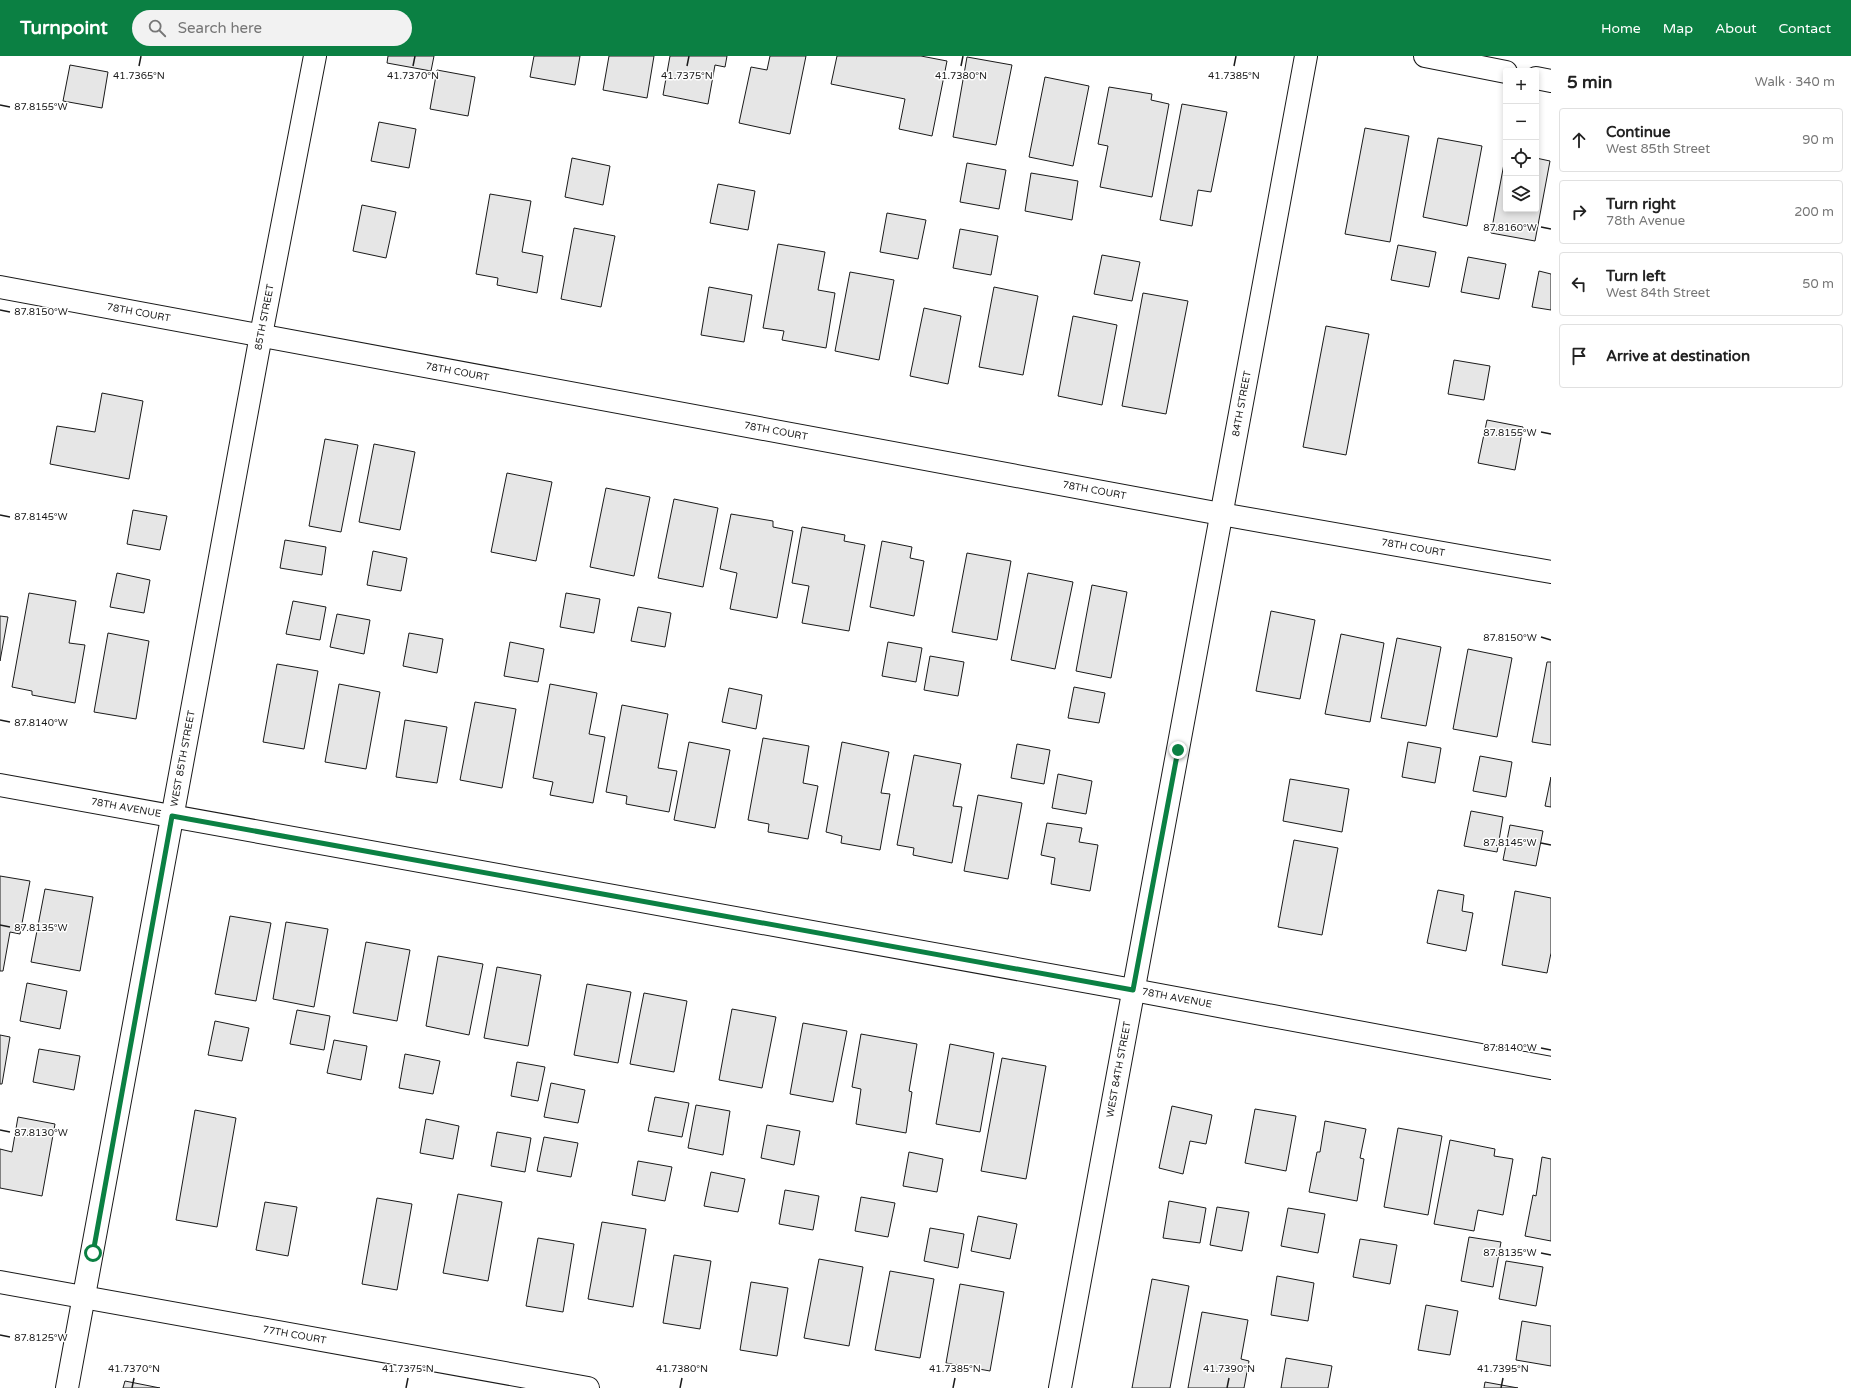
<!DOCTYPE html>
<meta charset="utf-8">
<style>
body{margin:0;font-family:"Varela Round",sans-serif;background:#f2f2f2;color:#222}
.controls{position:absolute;right:12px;top:12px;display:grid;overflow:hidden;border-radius:4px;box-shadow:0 2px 6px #0003}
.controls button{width:36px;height:36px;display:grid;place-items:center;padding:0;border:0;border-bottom:1px solid #e0e0e0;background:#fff;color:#222;font:20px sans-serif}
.stop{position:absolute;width:12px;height:12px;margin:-9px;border:3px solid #0b8043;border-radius:50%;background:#fff}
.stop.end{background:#0b8043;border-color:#fff;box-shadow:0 1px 4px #0008}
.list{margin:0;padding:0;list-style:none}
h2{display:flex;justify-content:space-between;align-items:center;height:52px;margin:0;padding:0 16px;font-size:17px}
h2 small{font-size:13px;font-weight:400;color:#767676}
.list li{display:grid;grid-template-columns:26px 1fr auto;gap:12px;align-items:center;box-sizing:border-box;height:64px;margin:0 8px 8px;padding:0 8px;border:1px solid #e0e0e0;border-radius:4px}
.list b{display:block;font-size:15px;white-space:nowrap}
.list p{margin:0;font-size:13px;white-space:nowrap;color:#767676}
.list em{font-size:13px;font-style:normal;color:#767676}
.icon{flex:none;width:22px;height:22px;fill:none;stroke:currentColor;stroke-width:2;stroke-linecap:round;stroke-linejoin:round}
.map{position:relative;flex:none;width:1551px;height:1332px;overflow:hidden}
header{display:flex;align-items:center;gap:24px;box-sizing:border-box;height:56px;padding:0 20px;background:#0b8043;color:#fff}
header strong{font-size:19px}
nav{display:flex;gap:22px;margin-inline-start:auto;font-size:14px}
.search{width:280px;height:36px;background:#f2f2f2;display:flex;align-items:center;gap:10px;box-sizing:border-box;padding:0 14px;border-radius:22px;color:#767676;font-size:15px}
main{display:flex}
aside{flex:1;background:#fff}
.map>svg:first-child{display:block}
.building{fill:#e6e6e6;stroke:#1a1a1a}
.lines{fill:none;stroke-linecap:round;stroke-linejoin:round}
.minor-casing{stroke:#1a1a1a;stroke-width:24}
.minor{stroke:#fff;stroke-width:22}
.route{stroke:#0b8043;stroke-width:5}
.ticks{fill:none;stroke:#1a1a1a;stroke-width:1.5}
.labels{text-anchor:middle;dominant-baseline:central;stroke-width:3;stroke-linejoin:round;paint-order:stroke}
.street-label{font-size:10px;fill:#1a1a1a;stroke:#fff}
.ticks-label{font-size:10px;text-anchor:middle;fill:#1a1a1a;stroke:#fff;stroke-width:3;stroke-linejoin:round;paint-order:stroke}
</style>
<header>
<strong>Turnpoint</strong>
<div class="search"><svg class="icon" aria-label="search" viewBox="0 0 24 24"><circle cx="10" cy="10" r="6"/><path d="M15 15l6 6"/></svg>Search here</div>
<nav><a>Home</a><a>Map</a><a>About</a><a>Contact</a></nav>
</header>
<main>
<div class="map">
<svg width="1551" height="1332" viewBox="0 0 1551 1332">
<rect width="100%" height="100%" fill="#fff"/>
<g class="building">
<polygon points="388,0 434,0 431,15 387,7"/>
<polygon points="534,0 580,0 575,29 530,21"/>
<polygon points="609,0 654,0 647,42 603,34"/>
<polygon points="670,0 727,0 725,11 715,9 708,48 663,39"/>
<polygon points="770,0 806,0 790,78 739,67 751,11 767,14"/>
<polygon points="837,0 921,0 947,5 932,80 899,73 905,43 831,28"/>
<polygon points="967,1 1012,9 996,89 953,81"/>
<polygon points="70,9 108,16 102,52 63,45"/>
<polygon points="437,14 475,21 468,60 430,53"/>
<polygon points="1045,21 1089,30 1073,110 1029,101"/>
<polygon points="1109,31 1152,38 1151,44 1169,48 1152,141 1100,131 1108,90 1098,88"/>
<polygon points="1182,48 1227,56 1211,136 1198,134 1192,170 1160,164"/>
<polygon points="379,66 416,73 409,112 371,105"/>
<polygon points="1365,72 1409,80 1390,186 1345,178"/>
<polygon points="1438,82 1482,90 1467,170 1423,161"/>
<polygon points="1506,97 1506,153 1536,153 1536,102 1550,105 1535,185 1491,177"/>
<polygon points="572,102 610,110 603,149 565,141"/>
<polygon points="967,107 1006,114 999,153 960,146"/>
<polygon points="1031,117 1078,125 1072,164 1025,155"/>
<polygon points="718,128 755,135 748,174 710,167"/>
<polygon points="490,138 531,145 522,196 543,200 537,237 497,229 498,222 476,218"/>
<polygon points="362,149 396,156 386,202 353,195"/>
<polygon points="887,157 926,164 918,203 880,196"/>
<polygon points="574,172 615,180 601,251 561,243"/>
<polygon points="960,173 998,180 991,219 953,212"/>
<polygon points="778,188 825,196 818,234 835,237 826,292 782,284 784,275 763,272"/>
<polygon points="1398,189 1436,196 1429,231 1391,224"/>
<polygon points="1102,199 1140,206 1132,245 1094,238"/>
<polygon points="1468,201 1506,208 1499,243 1461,236"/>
<polygon points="1539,215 1551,218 1551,254 1532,251"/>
<polygon points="850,216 894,224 879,304 835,295"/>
<polygon points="709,231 752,239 744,286 701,279"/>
<polygon points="994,231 1038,240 1023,319 979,311"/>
<polygon points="1143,237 1188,245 1166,358 1122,350"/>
<polygon points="924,252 961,260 948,328 910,320"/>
<polygon points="1073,260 1117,269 1102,349 1058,340"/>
<polygon points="1326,270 1369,278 1346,399 1303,391"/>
<polygon points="1454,304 1490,310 1484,344 1448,338"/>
<polygon points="102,337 143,345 129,423 50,408 57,370 95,376"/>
<polygon points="1487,364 1523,371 1515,414 1478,407"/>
<polygon points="325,383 358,389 341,476 309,470"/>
<polygon points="374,388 415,396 400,474 359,466"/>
<polygon points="507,417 552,426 536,505 491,496"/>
<polygon points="606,432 650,441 634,520 590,511"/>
<polygon points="674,443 718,452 703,531 658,522"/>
<polygon points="133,454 167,460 160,494 127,488"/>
<polygon points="731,458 773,465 773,471 793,475 777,562 730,553 737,517 720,513"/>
<polygon points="802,471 845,479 844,485 865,489 849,575 802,567 809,530 792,527"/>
<polygon points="285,484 326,491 322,519 280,512"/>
<polygon points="882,485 912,491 910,502 924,505 914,560 870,551"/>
<polygon points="373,495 407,502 401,535 367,529"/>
<polygon points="967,497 1011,505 997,584 952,576"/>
<polygon points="117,517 150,524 144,557 110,551"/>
<polygon points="1028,517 1073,526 1055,613 1011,604"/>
<polygon points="1092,529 1127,536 1111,622 1076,615"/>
<polygon points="29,537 76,545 69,587 85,589 75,647 32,639 32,635 12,631"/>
<polygon points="566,537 600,543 594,577 560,571"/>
<polygon points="293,545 326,551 320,584 286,578"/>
<polygon points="638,551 671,557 665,591 631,585"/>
<polygon points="1271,555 1315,564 1300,643 1256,635"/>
<polygon points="337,558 370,564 364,598 330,591"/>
<polygon points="0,560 8,561 0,605"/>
<polygon points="108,577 149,585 136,663 94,656"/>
<polygon points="409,577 443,583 437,617 403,610"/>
<polygon points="1341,578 1384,587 1370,666 1325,658"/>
<polygon points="1397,582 1441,591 1426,670 1381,662"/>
<polygon points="510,586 544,593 538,626 504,620"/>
<polygon points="888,586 922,592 916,626 882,620"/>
<polygon points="1468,593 1512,602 1497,681 1453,673"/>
<polygon points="930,600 964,606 958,640 924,634"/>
<polygon points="1547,606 1551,606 1551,689 1532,686"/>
<polygon points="277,608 318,615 304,693 263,686"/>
<polygon points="339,628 380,636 366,713 325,706"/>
<polygon points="550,628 597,637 589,678 605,681 593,747 550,739 553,726 533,722"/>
<polygon points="1074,631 1105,637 1099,667 1068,662"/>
<polygon points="729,632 762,639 756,673 722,666"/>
<polygon points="475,646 516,653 502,732 460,724"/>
<polygon points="622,649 668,658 658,712 677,715 669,756 626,748 627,740 606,736"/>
<polygon points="405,664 447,671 437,727 396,721"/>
<polygon points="763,682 809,690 803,727 818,730 808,783 768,776 769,768 748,764"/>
<polygon points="689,686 730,694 715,772 674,764"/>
<polygon points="842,686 889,696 881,737 890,738 880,794 841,787 842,780 826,776"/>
<polygon points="1408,686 1441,692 1435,727 1402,721"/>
<polygon points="1017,688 1050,694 1044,728 1011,722"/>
<polygon points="914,699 961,708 953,750 962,751 952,807 913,799 914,792 897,789"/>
<polygon points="1480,700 1512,706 1506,741 1473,735"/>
<polygon points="1058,718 1092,725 1086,758 1052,752"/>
<polygon points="1551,721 1551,751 1545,750"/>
<polygon points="1290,723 1349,733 1342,776 1283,765"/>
<polygon points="978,739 1022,747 1008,823 964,815"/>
<polygon points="1471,755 1503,761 1497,796 1464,790"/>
<polygon points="1047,767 1082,772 1079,786 1098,789 1090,835 1051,828 1055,802 1041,799"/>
<polygon points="1510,769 1543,775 1536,810 1503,804"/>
<polygon points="1294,784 1338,792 1322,879 1278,871"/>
<polygon points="0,820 30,825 20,878 10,876 3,915 0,915"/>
<polygon points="45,833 93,841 80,915 31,906"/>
<polygon points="1438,834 1464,839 1462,855 1473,857 1466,895 1427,887"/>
<polygon points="1515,835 1551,842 1551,897 1547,917 1502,909"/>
<polygon points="230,860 271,867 256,945 215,938"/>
<polygon points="286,866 328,873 314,951 273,943"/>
<polygon points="366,886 410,894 397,965 353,957"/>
<polygon points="438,900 483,908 469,979 426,970"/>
<polygon points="497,911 541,919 528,990 484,982"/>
<polygon points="27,927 67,935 60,973 20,965"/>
<polygon points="587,928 631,936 618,1007 574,999"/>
<polygon points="644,937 687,945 674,1016 630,1008"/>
<polygon points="732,953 776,961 762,1032 719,1024"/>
<polygon points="297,954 330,960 324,994 290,988"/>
<polygon points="215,965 249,972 242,1005 208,999"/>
<polygon points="803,967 847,975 833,1046 790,1038"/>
<polygon points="861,978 917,988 909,1035 912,1036 906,1077 856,1068 861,1033 852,1031"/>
<polygon points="0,979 10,981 2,1028 0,1028"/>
<polygon points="334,984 367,990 361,1024 327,1017"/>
<polygon points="950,988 994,997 980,1076 936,1068"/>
<polygon points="39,993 80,1000 74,1034 33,1026"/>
<polygon points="405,998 440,1005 433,1038 399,1032"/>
<polygon points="1002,1002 1046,1010 1026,1123 981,1115"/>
<polygon points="517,1006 545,1011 538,1045 511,1040"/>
<polygon points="551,1027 585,1034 578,1067 544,1061"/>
<polygon points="655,1041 689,1047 682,1081 648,1075"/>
<polygon points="696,1049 730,1055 723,1099 688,1092"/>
<polygon points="1172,1050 1212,1059 1206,1088 1190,1085 1183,1118 1159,1112"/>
<polygon points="1255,1053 1296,1060 1286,1115 1245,1107"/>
<polygon points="195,1054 236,1062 217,1171 176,1164"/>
<polygon points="18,1061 55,1068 42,1140 0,1132 0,1093 12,1096"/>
<polygon points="426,1063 459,1070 453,1103 420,1097"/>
<polygon points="1325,1065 1366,1073 1360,1102 1364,1103 1357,1145 1309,1136 1317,1096 1320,1096"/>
<polygon points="767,1069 800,1075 794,1109 761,1102"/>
<polygon points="1398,1072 1442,1080 1428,1159 1384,1151"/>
<polygon points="497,1076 531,1082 525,1116 491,1110"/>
<polygon points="544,1081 578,1087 571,1121 537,1115"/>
<polygon points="1450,1084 1495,1093 1494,1100 1513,1103 1503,1159 1478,1154 1474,1175 1434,1168"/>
<polygon points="909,1096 943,1103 937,1136 903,1130"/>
<polygon points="1542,1101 1551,1103 1551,1185 1525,1180 1533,1139 1536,1140"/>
<polygon points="638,1105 672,1111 665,1145 632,1139"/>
<polygon points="711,1116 745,1123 738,1156 704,1150"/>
<polygon points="785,1134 819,1140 813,1174 779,1168"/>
<polygon points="458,1138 502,1146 488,1225 443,1217"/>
<polygon points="861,1141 895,1147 888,1181 855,1175"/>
<polygon points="377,1142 412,1148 397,1234 362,1228"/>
<polygon points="1169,1145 1206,1152 1200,1187 1163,1182"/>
<polygon points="265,1146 297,1151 288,1200 256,1194"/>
<polygon points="1217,1151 1249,1156 1242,1195 1210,1189"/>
<polygon points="1288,1152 1325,1158 1318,1197 1281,1190"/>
<polygon points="978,1160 1017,1168 1010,1203 971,1195"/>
<polygon points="602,1166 646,1173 633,1251 588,1243"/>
<polygon points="930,1172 964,1178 958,1212 924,1205"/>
<polygon points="1469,1181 1501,1186 1493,1231 1461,1225"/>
<polygon points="538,1182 574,1188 563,1256 526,1250"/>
<polygon points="1360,1183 1397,1189 1390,1228 1353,1221"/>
<polygon points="674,1199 711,1205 700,1273 663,1267"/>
<polygon points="819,1203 863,1211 849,1290 804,1282"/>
<polygon points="1506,1205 1543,1211 1536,1250 1499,1243"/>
<polygon points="890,1215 934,1223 920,1302 875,1294"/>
<polygon points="1277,1220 1314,1227 1308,1265 1271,1259"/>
<polygon points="1152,1223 1189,1230 1170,1332 1132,1332"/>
<polygon points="751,1226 788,1232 777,1300 740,1294"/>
<polygon points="960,1228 1004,1236 990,1315 946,1307"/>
<polygon points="1426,1249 1458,1255 1450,1299 1418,1294"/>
<polygon points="1202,1256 1248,1264 1241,1303 1249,1305 1244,1332 1188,1332"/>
<polygon points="1522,1265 1551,1270 1551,1310 1516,1304"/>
<polygon points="1286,1302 1332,1310 1328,1332 1281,1332"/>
<polygon points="125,1325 160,1332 123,1332"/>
<polygon points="1485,1326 1518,1332 1484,1332"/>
</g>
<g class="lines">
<defs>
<g id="minor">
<polyline points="1425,0 1506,16"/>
<polyline points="1536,22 1551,25"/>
<path id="s1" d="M 0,231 L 1221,458 L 1551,516"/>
<path id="s2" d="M 0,729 L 1133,934 L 1551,1012"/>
<path id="s3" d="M 0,1226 L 588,1332"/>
<path id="s4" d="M 67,1332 L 261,279 L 315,0"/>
<path id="s5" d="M 1060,1332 L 1306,0"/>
</g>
</defs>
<use href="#minor" class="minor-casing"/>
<use href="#minor" class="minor"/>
</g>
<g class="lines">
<polyline class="route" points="93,1197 172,760 1133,934 1178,694"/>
</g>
<path class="ticks" d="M 139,10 L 141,0M 413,10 L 415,0M 687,10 L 689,0M 961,10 L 963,0M 1234,10 L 1236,0M 0,49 L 10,51M 1541,171 L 1551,173M 0,254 L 10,256M 1541,376 L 1551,378M 0,459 L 10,461M 1541,581 L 1551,584M 0,664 L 10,666M 1541,787 L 1551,789M 0,869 L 10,871M 1541,992 L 1551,994M 0,1074 L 10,1076M 1541,1197 L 1551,1199M 0,1279 L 10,1281M 132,1332 L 134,1322M 406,1332 L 408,1322M 680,1332 L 682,1322M 953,1332 L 955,1322M 1227,1332 L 1229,1322M 1501,1332 L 1503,1322"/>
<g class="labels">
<g class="street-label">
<text stroke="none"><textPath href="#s1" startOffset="141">78TH COURT</textPath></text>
<text stroke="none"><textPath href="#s4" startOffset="1089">85TH STREET</textPath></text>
<text stroke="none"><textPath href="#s1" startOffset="465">78TH COURT</textPath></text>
<text stroke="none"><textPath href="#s5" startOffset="1001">84TH STREET</textPath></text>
<text stroke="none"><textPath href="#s1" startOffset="789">78TH COURT</textPath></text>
<text stroke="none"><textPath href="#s1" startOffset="1113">78TH COURT</textPath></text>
<text stroke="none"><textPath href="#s1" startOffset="1437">78TH COURT</textPath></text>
<text stroke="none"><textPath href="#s4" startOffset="640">WEST 85TH STREET</textPath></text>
<text stroke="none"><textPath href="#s2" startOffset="128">78TH AVENUE</textPath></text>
<text stroke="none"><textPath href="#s2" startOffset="1196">78TH AVENUE</textPath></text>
<text stroke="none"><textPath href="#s5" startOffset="324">WEST 84TH STREET</textPath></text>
<text stroke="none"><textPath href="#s3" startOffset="299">77TH COURT</textPath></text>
</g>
</g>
<g class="ticks-label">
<text x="139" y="23">41.7365°N</text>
<text x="413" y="23">41.7370°N</text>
<text x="687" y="23">41.7375°N</text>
<text x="961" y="23">41.7380°N</text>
<text x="1234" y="23">41.7385°N</text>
<text x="41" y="54">87.8155°W</text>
<text x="1510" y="175">87.8160°W</text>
<text x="41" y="259">87.8150°W</text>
<text x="1510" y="380">87.8155°W</text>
<text x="41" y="464">87.8145°W</text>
<text x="1510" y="585">87.8150°W</text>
<text x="41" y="670">87.8140°W</text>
<text x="1510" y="790">87.8145°W</text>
<text x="41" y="875">87.8135°W</text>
<text x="1510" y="995">87.8140°W</text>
<text x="41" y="1080">87.8130°W</text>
<text x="1510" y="1200">87.8135°W</text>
<text x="41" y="1285">87.8125°W</text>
<text x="134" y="1316">41.7370°N</text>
<text x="408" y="1316">41.7375°N</text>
<text x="682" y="1316">41.7380°N</text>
<text x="955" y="1316">41.7385°N</text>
<text x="1229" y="1316">41.7390°N</text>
<text x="1503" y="1316">41.7395°N</text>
</g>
</svg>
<div class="controls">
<button>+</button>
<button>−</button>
<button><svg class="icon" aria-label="locate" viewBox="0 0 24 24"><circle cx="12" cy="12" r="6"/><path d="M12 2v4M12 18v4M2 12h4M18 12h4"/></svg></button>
<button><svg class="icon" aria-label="layers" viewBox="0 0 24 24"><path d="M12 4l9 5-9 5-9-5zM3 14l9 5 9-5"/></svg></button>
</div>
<div class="stop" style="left:93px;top:1197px"></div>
<div class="stop end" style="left:1178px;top:694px"></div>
</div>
<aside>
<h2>5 min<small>Walk · 340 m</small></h2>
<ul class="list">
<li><svg class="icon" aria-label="ahead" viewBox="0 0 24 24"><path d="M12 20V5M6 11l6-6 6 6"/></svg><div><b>Continue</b><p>West 85th Street</p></div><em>90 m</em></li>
<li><svg class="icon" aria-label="right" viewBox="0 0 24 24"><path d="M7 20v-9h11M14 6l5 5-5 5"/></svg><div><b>Turn right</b><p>78th Avenue</p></div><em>200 m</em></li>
<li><svg class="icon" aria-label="left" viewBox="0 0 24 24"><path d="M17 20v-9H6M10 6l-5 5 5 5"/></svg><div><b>Turn left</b><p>West 84th Street</p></div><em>50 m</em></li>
<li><svg class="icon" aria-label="arrive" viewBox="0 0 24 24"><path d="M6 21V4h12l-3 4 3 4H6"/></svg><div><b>Arrive at destination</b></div></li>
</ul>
</aside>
</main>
